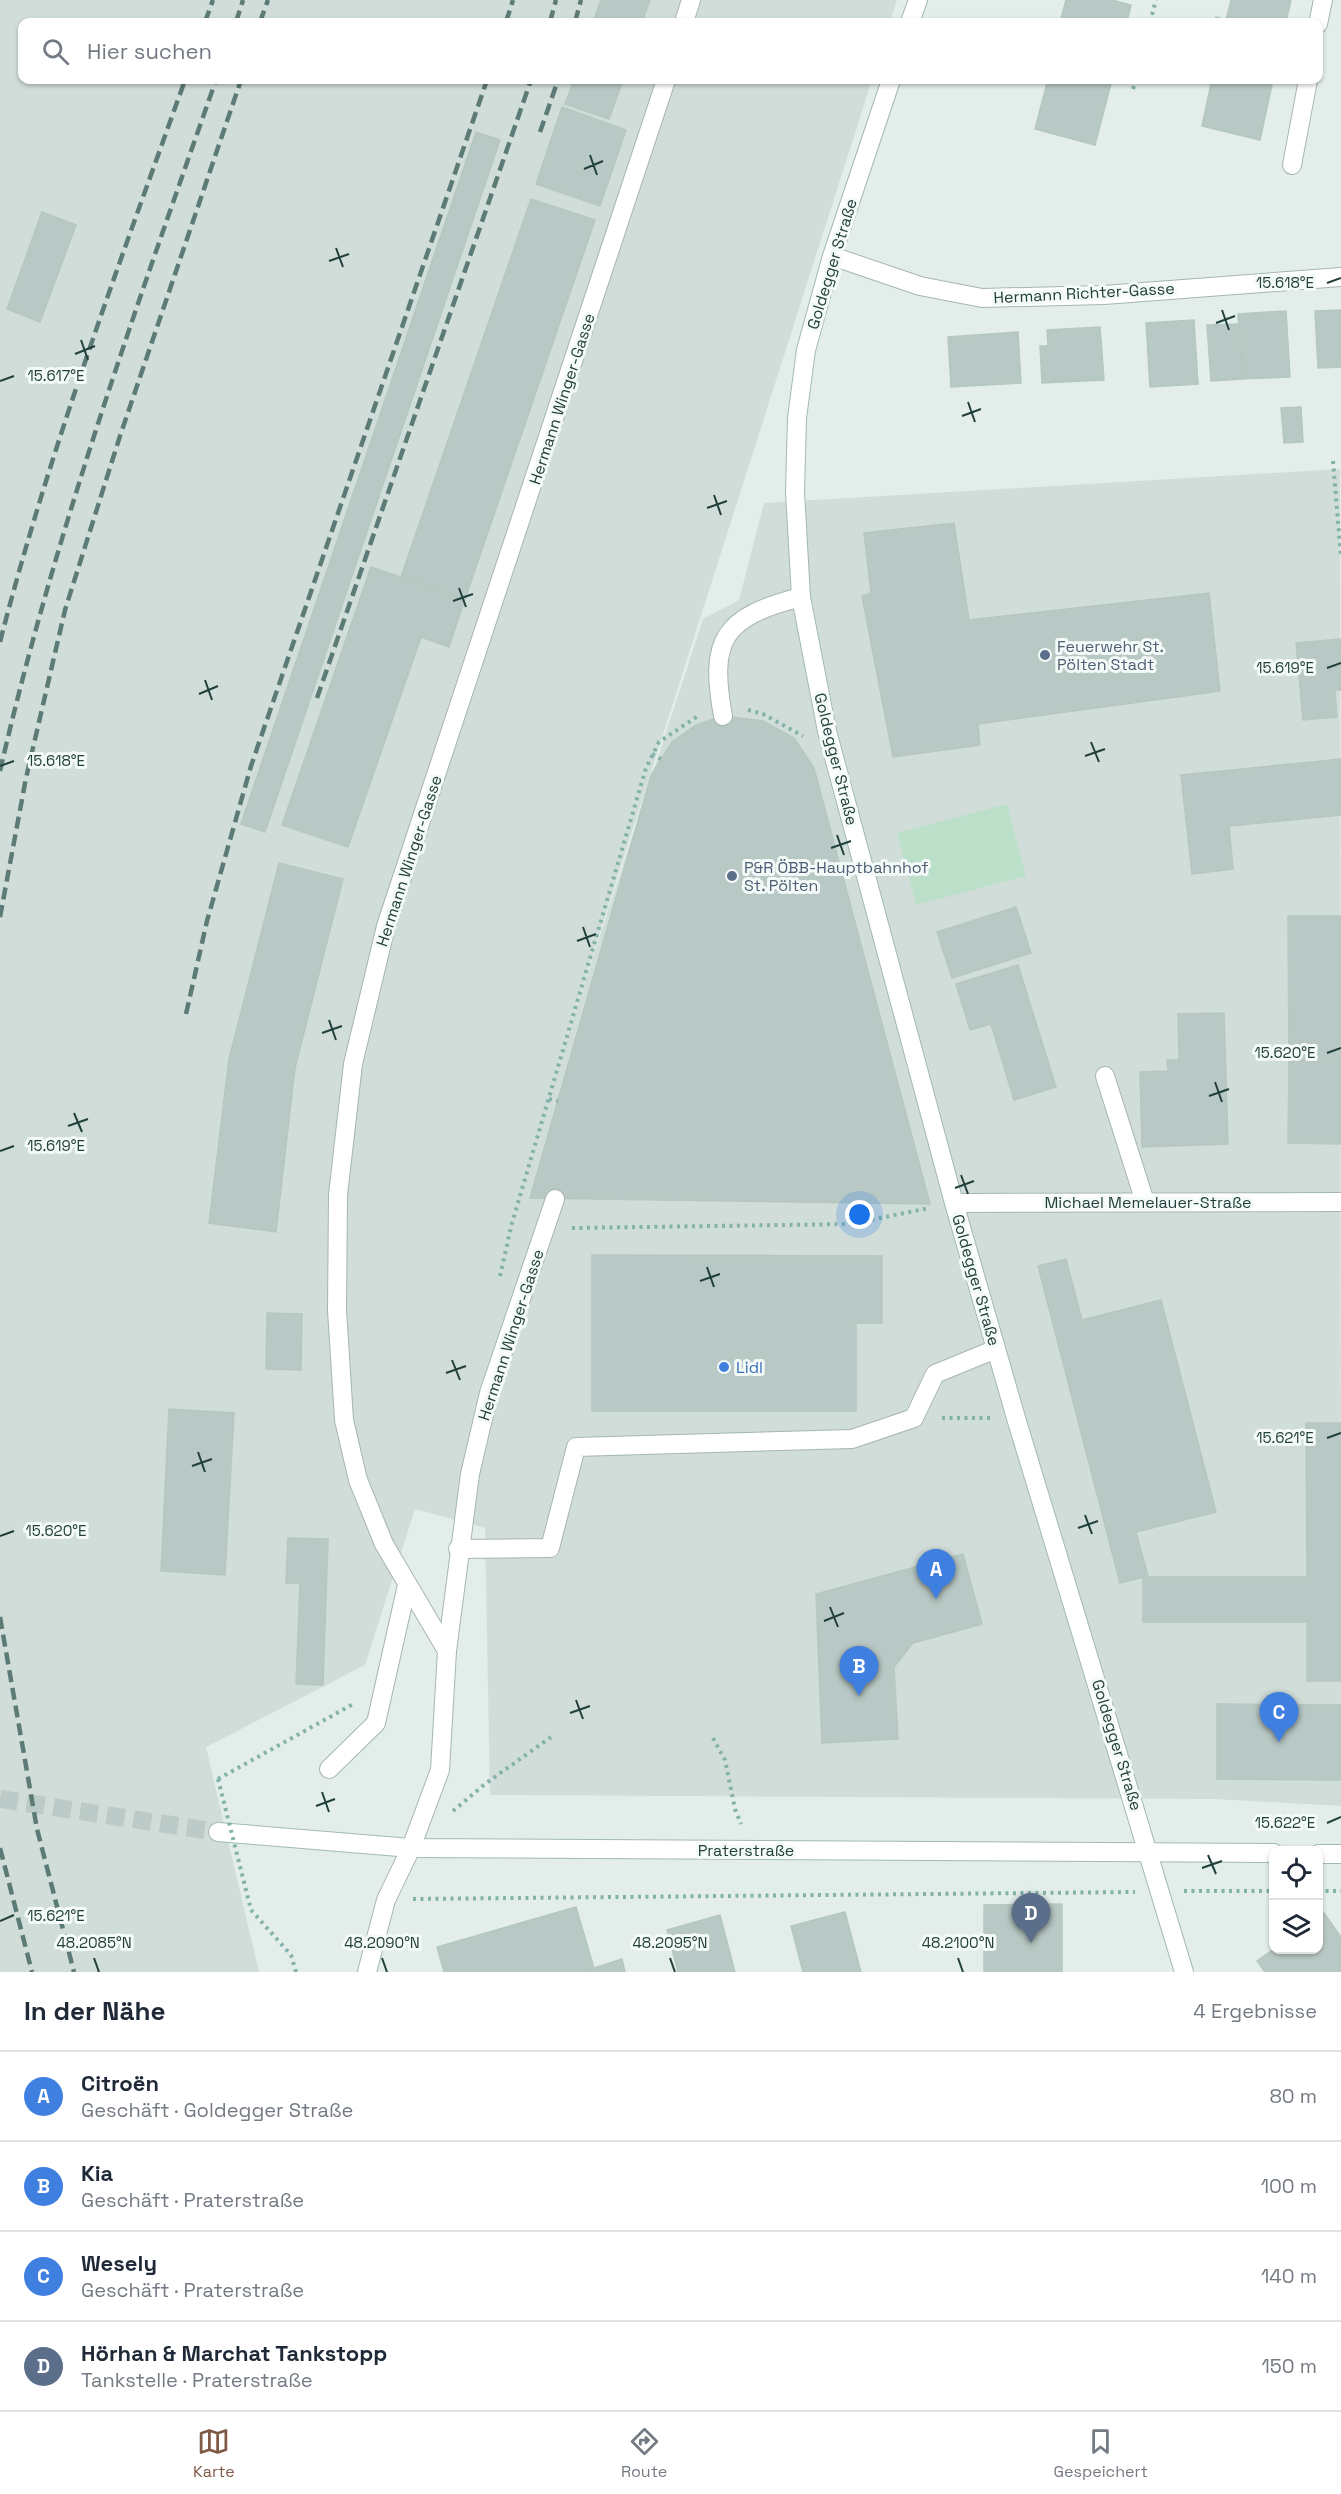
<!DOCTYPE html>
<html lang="de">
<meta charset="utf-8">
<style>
body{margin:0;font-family:"Space Grotesk",sans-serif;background:#f6f6f7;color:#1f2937}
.controls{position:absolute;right:18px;bottom:18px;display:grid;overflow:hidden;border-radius:12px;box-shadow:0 2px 4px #0004}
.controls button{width:54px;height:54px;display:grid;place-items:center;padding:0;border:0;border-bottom:2px solid #e0e1e3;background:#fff;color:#1f2937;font:30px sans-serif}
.you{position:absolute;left:860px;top:1215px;width:21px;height:21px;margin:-15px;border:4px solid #fff;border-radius:50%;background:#1a73e8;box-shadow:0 0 0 9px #1a73e833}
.badge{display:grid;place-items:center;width:39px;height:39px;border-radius:50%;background:#805846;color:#fff;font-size:20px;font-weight:700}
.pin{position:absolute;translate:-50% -50px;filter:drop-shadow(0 2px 3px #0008)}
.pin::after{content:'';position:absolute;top:32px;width:21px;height:18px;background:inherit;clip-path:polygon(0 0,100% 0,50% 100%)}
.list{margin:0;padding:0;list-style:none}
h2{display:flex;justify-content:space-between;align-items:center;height:78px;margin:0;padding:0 24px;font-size:26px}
h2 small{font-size:20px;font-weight:400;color:#747a83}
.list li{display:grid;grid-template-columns:39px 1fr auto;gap:18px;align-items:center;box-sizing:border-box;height:90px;padding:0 24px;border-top:2px solid #e0e1e3}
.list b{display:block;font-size:22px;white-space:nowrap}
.list p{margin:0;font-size:20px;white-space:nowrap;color:#747a83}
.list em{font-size:20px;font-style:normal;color:#747a83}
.icon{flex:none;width:33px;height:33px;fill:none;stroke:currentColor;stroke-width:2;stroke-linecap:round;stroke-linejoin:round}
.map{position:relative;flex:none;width:1341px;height:1972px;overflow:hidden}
.search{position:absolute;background:#fff;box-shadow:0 2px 4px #0004;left:18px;right:18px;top:18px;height:66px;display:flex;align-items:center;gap:15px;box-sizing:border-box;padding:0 21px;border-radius:12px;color:#747a83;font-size:22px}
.sheet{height:438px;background:#fff}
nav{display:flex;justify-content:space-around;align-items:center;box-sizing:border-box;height:84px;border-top:2px solid #e0e1e3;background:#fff;font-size:16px;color:#747a83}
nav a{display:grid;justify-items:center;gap:3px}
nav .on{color:#805846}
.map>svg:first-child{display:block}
.built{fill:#d1ddd9}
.green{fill:#bbdfc9}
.building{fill:#b8c8c4;stroke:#b5c7c2;stroke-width:1.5}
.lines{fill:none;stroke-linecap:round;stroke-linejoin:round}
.secondary-tunnel{stroke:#bccbc7;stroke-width:18;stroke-dasharray:18 9;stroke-linecap:butt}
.lane-casing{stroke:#a5b6b2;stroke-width:20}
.street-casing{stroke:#a5b6b2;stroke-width:20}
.secondary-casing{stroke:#a1bab4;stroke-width:20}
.path{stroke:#82b2a9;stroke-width:4;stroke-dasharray:3 4.5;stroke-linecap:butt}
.lane{stroke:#fff;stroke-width:18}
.street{stroke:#fff;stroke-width:18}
.secondary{stroke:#fff;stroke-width:18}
.rail{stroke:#5d7b76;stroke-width:4.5;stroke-dasharray:12 6;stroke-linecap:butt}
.path-bridge{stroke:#82b2a9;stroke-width:4;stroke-dasharray:3 4.5;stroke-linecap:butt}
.ticks{fill:none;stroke:#22403b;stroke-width:2}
.service-dot{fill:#5c6f8a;stroke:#f4faf7;stroke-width:2}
.shop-dot{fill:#3f7fe0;stroke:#f4faf7;stroke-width:2}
.labels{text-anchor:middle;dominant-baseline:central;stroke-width:6;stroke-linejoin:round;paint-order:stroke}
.street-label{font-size:16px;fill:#22403b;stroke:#f4faf7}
.service-label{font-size:16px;fill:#4e5e75;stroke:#f4faf7;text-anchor:start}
.shop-label{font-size:16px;fill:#366cbe;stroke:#f4faf7;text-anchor:start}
.ticks-label{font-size:15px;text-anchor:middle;fill:#22403b;stroke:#f4faf7;stroke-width:6;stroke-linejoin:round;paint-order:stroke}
</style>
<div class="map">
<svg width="1341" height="1972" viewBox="0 0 1341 1972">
<rect width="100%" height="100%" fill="#e3eeea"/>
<polygon class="built" points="0,0 897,0 890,22 22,22 22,80 872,80 546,1101 703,619 739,600 764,503 1340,469 1341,1806 1215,1799 490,1795 485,1528 415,1509 365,1665 206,1747 259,1972 0,1972"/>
<polygon class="green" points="1007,804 1026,876 916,905 897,833"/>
<g class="building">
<polygon points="601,0 650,0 642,22 593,22"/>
<polygon points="1066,0 1112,0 1131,5 1127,22 1049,22 1050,20 1060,22"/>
<polygon points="1231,0 1291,0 1286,22 1215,22 1216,17 1226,20"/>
<polygon points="574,80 623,80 609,119 565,104"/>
<polygon points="1035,80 1112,80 1095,145 1035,129 1047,83"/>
<polygon points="1202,80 1273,80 1260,140 1202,126 1211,84 1202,82"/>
<polygon points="562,107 626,130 600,206 536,184"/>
<polygon points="476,132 500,140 265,832 241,824"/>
<polygon points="531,199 595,220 465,599 401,577"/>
<polygon points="42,212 76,225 40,322 7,309"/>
<polygon points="1341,310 1341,367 1318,368 1315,311"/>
<polygon points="1286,311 1290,377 1242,379 1238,314"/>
<polygon points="1194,320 1198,384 1150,387 1146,323"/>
<polygon points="1239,324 1242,379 1211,381 1207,325"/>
<polygon points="1100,327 1104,380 1042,383 1040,346 1048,346 1047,330"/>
<polygon points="1018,332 1021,383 951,387 948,337"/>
<polygon points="1301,407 1303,442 1284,443 1281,408"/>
<polygon points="954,523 969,620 1209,593 1220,691 978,724 980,745 893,757 862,596 871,593 864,533"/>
<polygon points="371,567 465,599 449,647 421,637 348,847 282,825"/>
<polygon points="1341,639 1341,690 1335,690 1337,717 1303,720 1296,643"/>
<polygon points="723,716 763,721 794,738 814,768 930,1204 530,1198 651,775 672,742 696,725"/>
<polygon points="1341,759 1341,815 1229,826 1233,869 1192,874 1181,775"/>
<polygon points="279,863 343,879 295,1068 276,1232 209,1223 229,1059"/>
<polygon points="1016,907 1031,953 952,978 937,932"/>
<polygon points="1288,916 1341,916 1341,1062 1289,1062"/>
<polygon points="1018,965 1056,1087 1014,1100 991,1024 970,1030 956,984"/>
<polygon points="1224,1013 1228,1144 1142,1147 1140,1072 1168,1071 1167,1060 1179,1060 1178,1014"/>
<polygon points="1289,1062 1341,1062 1341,1144 1288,1143"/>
<polygon points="592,1255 882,1256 882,1323 856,1323 856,1411 592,1411"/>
<polygon points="1066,1259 1082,1320 1161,1300 1216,1512 1136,1532 1148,1576 1120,1583 1038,1266"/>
<polygon points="267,1313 302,1314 301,1370 266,1369"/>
<polygon points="169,1409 234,1413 225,1575 161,1571"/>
<polygon points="1306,1423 1341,1423 1341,1681 1307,1681 1307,1622 1143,1622 1143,1577 1307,1577"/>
<polygon points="288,1538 328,1539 323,1685 296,1684 300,1583 286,1583"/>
<polygon points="963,1554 982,1624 913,1643 894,1667 898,1739 822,1743 816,1594"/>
<polygon points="1217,1704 1341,1705 1341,1780 1217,1779"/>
<polygon points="1062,1904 1062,1972 984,1972 984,1905"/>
<polygon points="576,1907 594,1968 579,1972 444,1972 437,1947"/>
<polygon points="845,1912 861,1972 803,1972 791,1926"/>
<polygon points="1324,1913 1341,1937 1341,1972 1265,1972 1257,1961 1274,1949 1318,1950 1318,1917"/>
<polygon points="720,1915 735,1972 678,1972 667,1930"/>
<polygon points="622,1959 625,1972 582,1972 594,1968"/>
</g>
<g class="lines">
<polyline class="secondary-tunnel" points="0,1799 218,1832"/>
<defs>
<g id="lane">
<polyline points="684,22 691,0"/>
<polyline points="1318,24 1323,0"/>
<polyline points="1292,165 1308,80"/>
<path d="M 723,716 C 709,639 723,617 801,597"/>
<polyline points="1105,1076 1145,1202"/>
<polyline points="458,1549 550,1548 576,1447 852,1439 914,1418 935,1374 996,1349"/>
<polyline points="447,1651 384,1544 358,1480 344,1420 337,1310 338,1195 353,1064 386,926 666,80"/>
<polyline points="329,1769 376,1723 407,1585"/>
</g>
<g id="street">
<polyline points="832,256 920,286 982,298 1104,295 1341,277"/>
<polyline points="954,1203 1341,1202"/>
<polyline points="367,1972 386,1900 411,1848 440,1770 447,1651 470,1474 489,1393 555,1199"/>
</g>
<g id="secondary">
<polyline points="910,22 918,0"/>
<polyline points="891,80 832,256 806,350 797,418 795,492 801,597 827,731 954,1203 1016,1418 1184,1972"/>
<polyline points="218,1832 411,1848 1274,1853"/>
<polyline points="1318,1854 1341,1854"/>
</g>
</defs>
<use href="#lane" class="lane-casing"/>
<use href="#street" class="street-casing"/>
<use href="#secondary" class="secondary-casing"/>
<g class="path">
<polyline points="1150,22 1156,0"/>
<polyline points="1133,89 1136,80"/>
<polyline points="1333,461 1341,557"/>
<polyline points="748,710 763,714 803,736"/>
<polyline points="652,754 661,759"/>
<polyline points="549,1099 558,1101"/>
<polyline points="572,1228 851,1224 929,1208"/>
<polyline points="500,1276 512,1223 646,768 659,742 698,716"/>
<polyline points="942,1418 991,1418"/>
<polyline points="713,1738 725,1760 735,1809 741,1824"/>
<polyline points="218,1779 355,1703"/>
<polyline points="453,1811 485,1784 551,1737"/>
<polyline points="1184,1891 1274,1891"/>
<polyline points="1318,1891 1341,1891"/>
<polyline points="413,1899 1135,1892"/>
<polyline points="251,1910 291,1955 296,1972"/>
</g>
<use href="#lane" class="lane"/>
<use href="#street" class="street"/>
<use href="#secondary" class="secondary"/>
<g class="rail">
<polyline points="205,22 213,0"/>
<polyline points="236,22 243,0"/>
<polyline points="260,22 268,0"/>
<polyline points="506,22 513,0"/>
<polyline points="550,22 556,0"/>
<polyline points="575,22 581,0"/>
<polyline points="540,132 558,80"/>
<path d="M 0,642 C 49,451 119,265 185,80"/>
<polyline points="317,698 531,80"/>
<path d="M 0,771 C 54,536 136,308 216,80"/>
<polyline points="0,917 26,778 65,610 120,436 241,80"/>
<polyline points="186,1014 207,921 251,766 487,80"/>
<polyline points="0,1617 37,1829 74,1972"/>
<polyline points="0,1848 32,1972"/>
</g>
<polyline class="path-bridge" points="218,1779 251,1910"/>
</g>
<path class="ticks" d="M 590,155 L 597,175M 584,169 L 603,161M 336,248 L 343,267M 329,261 L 349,254M 1327,283 L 1341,278M 1222,310 L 1229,330M 1216,323 L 1235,316M 81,340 L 88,360M 75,354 L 95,346M 0,381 L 14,376M 968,402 L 975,422M 962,416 L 981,409M 714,495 L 721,515M 707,508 L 727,501M 459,588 L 466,607M 453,601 L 473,594M 1327,668 L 1341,663M 205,680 L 212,700M 199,694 L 218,686M 1091,742 L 1099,762M 1085,756 L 1105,749M 0,766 L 14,761M 837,835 L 844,855M 831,848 L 851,841M 583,927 L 590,947M 577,941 L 596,934M 329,1020 L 336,1040M 322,1033 L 342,1026M 1327,1053 L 1341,1048M 1215,1082 L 1222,1102M 1209,1096 L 1229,1089M 74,1113 L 82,1132M 68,1126 L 88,1119M 0,1151 L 14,1146M 961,1175 L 968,1194M 955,1188 L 974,1181M 707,1267 L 714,1287M 700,1281 L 720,1274M 452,1360 L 460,1380M 446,1373 L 466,1366M 1327,1438 L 1341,1433M 198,1452 L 205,1472M 192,1466 L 212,1459M 1085,1515 L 1092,1534M 1078,1528 L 1098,1521M 0,1536 L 14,1531M 830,1607 L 838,1627M 824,1621 L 844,1613M 576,1700 L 583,1719M 570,1713 L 590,1706M 322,1792 L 329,1812M 316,1806 L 335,1799M 1327,1823 L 1341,1817M 1208,1855 L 1216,1874M 1202,1868 L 1222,1861M 0,1921 L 14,1915M 94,1958 L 99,1972M 382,1958 L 387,1972M 670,1958 L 675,1972M 958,1958 L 963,1972"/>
<g class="service-dot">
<circle cx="1045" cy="655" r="6"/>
<circle cx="732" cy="876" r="6"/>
</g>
<circle class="shop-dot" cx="724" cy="1367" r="6"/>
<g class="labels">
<g class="street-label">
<text transform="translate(832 264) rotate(-73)">Goldegger Straße</text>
<text transform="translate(1084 293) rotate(-3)">Hermann Richter-Gasse</text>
<text transform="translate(562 399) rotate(-72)">Hermann Winger-Gasse</text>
<text transform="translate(836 759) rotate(76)">Goldegger Straße</text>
<text transform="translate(409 861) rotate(-72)">Hermann Winger-Gasse</text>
<text x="1148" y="1202">Michael Memelauer-Straße</text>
<text transform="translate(976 1280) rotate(74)">Goldegger Straße</text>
<text transform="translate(511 1335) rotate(-72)">Hermann Winger-Gasse</text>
<text transform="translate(1117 1745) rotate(73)">Goldegger Straße</text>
<text x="746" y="1850">Praterstraße</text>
</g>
<g class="service-label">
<text x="1057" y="646">Feuerwehr St.<tspan x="1057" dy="18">Pölten Stadt</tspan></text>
<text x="744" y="867">P&amp;R ÖBB-Hauptbahnhof<tspan x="744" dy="18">St. Pölten</tspan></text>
</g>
<g class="shop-label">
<text x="736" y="1367">Lidl</text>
</g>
</g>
<g class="ticks-label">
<text x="1285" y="288">15.618°E</text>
<text x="56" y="381">15.617°E</text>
<text x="1285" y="673">15.619°E</text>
<text x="56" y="766">15.618°E</text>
<text x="1285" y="1058">15.620°E</text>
<text x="56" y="1151">15.619°E</text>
<text x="1285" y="1443">15.621°E</text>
<text x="56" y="1536">15.620°E</text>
<text x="1285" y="1828">15.622°E</text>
<text x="56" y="1921">15.621°E</text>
<text x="94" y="1948">48.2085°N</text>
<text x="382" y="1948">48.2090°N</text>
<text x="670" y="1948">48.2095°N</text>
<text x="958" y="1948">48.2100°N</text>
</g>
</svg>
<div class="controls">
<button><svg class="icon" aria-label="locate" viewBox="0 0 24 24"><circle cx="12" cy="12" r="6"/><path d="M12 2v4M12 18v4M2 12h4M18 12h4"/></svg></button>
<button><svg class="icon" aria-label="layers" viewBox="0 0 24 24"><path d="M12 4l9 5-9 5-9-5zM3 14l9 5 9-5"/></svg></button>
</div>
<div class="you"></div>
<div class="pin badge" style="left:936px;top:1599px;background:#3f7fe0">A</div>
<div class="pin badge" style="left:859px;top:1696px;background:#3f7fe0">B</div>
<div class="pin badge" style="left:1279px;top:1742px;background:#3f7fe0">C</div>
<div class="pin badge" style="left:1031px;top:1943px;background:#5c6f8a">D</div>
<div class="search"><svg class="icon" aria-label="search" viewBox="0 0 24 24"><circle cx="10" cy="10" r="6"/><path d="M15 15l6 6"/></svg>Hier suchen</div>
</div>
<section class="sheet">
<h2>In der Nähe<small>4 Ergebnisse</small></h2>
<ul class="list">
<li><span class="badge" style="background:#3f7fe0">A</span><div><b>Citroën</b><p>Geschäft · Goldegger Straße</p></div><em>80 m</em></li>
<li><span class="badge" style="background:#3f7fe0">B</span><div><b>Kia</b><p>Geschäft · Praterstraße</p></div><em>100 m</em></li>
<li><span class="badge" style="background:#3f7fe0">C</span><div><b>Wesely</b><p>Geschäft · Praterstraße</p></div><em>140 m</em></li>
<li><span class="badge" style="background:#5c6f8a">D</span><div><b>Hörhan &amp; Marchat Tankstopp</b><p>Tankstelle · Praterstraße</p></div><em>150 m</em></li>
</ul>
</section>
<nav>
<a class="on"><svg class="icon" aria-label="map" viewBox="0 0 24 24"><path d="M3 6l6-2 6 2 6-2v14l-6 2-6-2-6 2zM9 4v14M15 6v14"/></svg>Karte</a>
<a><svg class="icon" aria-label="directions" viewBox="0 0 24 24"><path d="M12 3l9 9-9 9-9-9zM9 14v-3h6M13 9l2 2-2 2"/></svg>Route</a>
<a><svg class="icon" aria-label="saved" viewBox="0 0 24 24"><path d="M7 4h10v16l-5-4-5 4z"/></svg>Gespeichert</a>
</nav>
